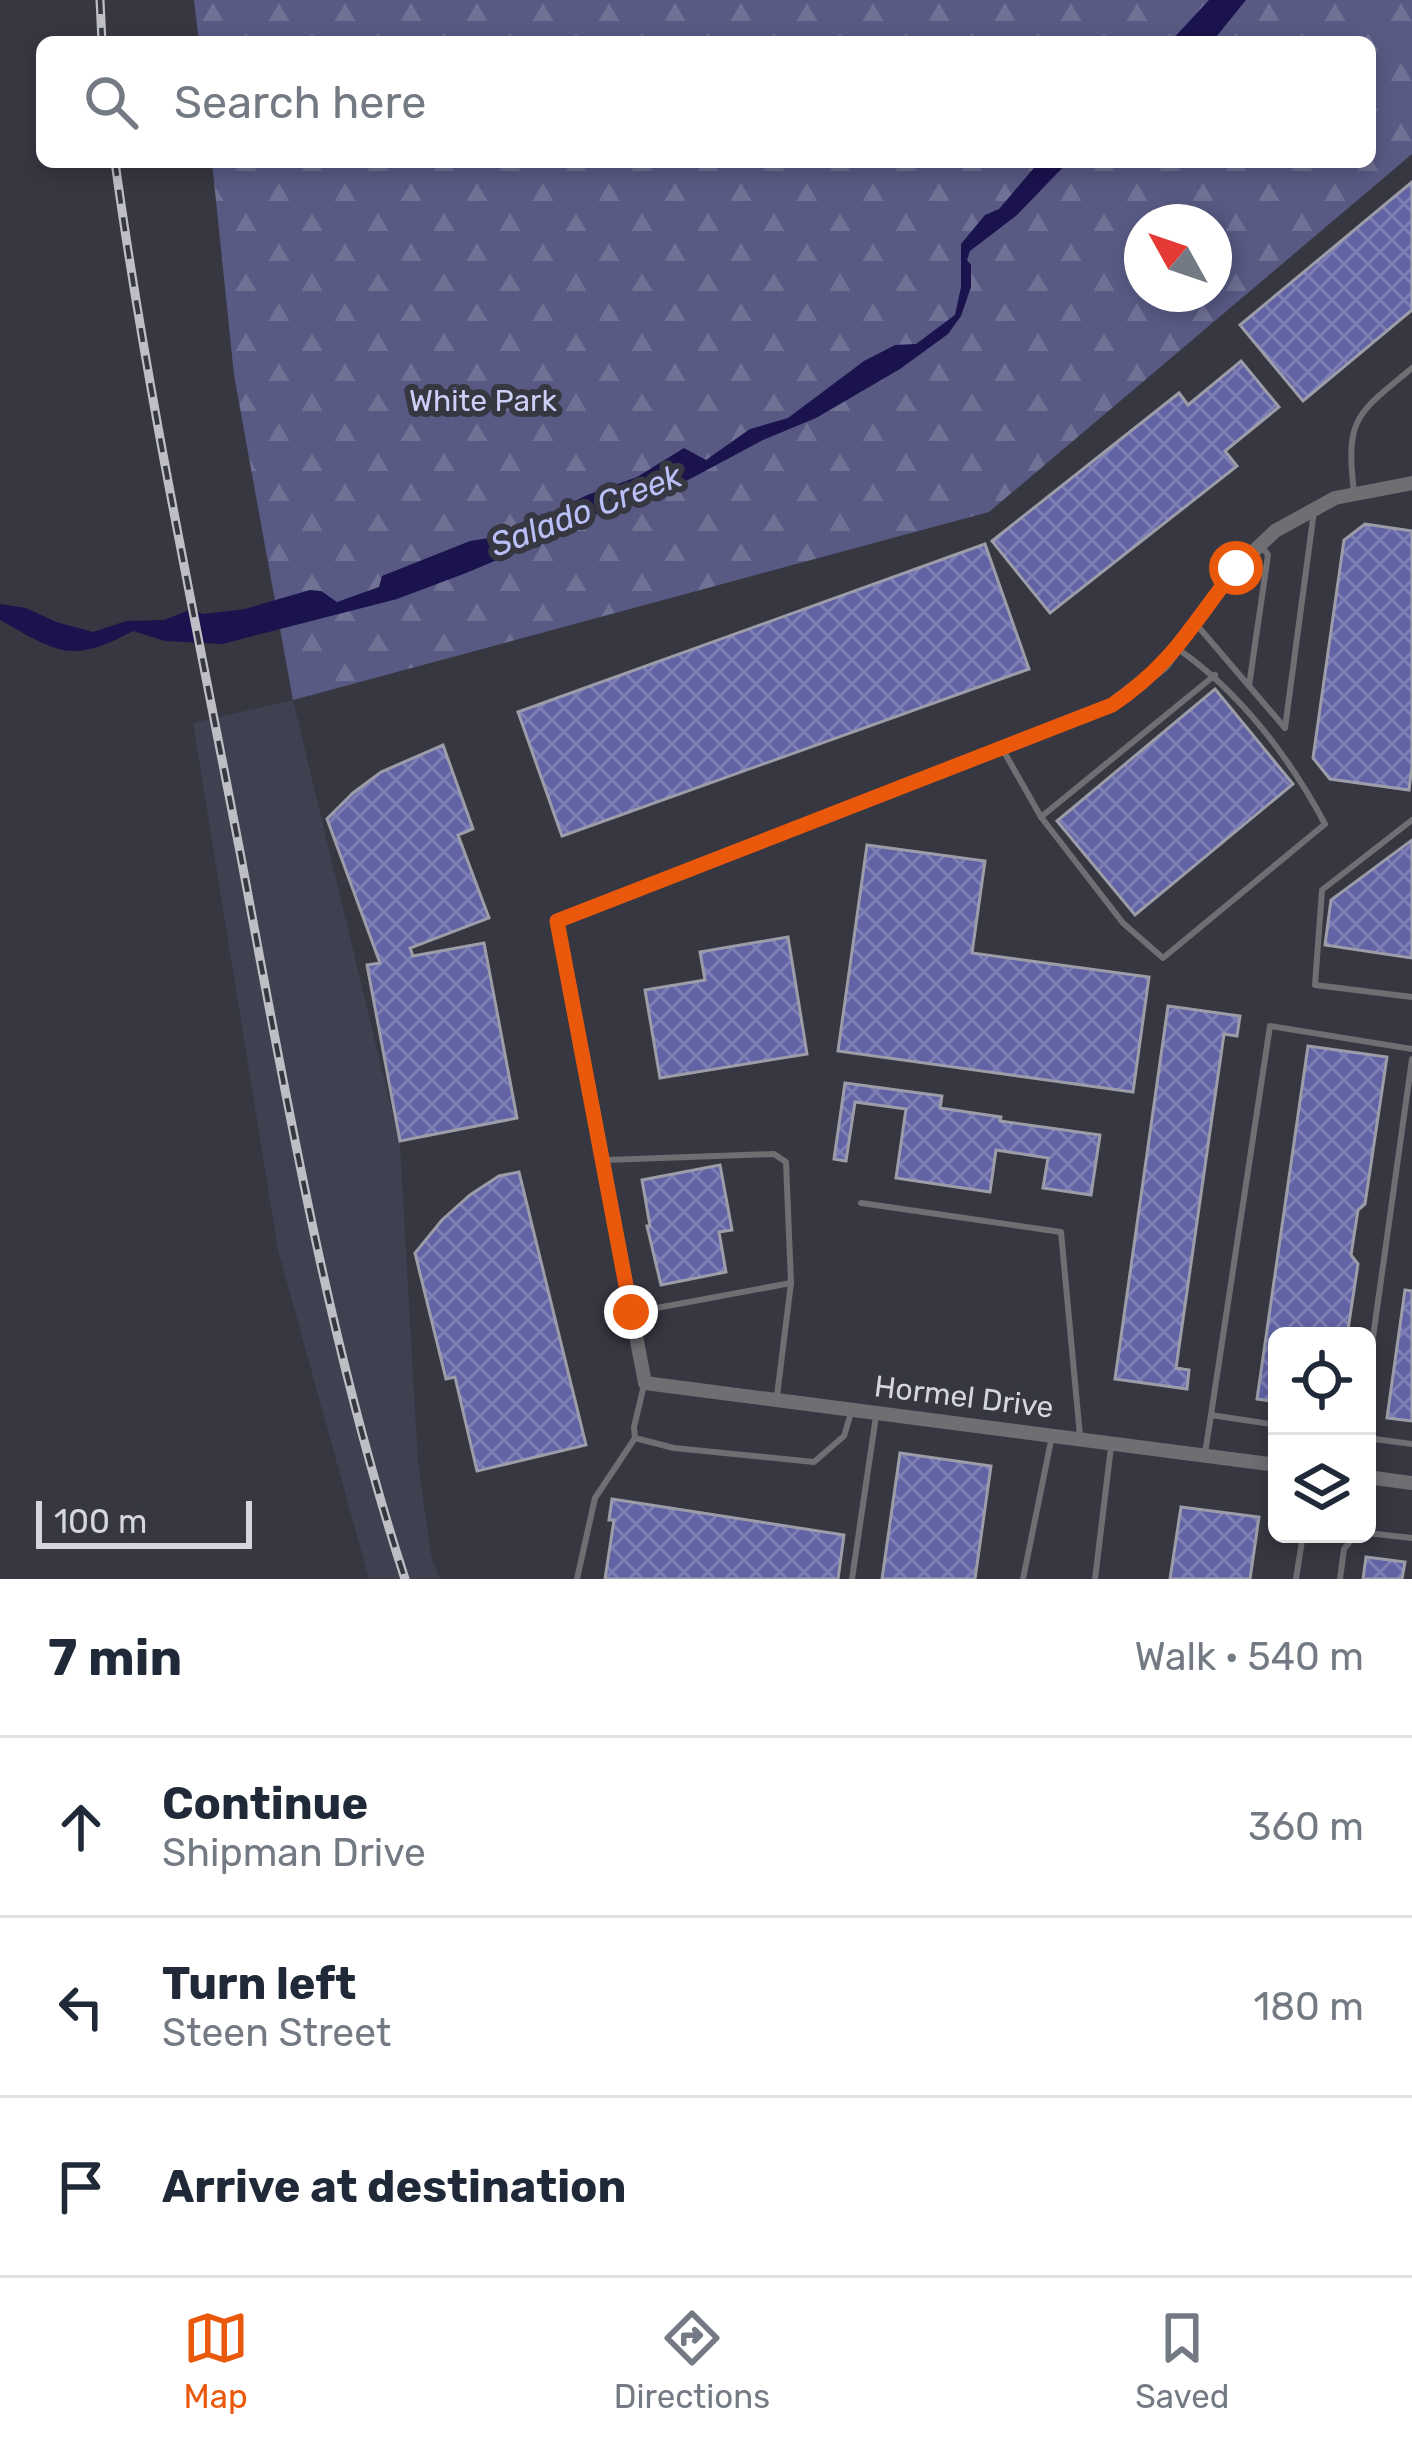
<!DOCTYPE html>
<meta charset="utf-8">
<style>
body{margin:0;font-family:Rubik,sans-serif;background:#f2f2f3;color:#1f2937}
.controls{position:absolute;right:36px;bottom:36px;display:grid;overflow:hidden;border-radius:18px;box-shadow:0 6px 18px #0003}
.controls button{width:108px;height:108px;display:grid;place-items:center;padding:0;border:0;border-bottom:3px solid #e0e1e3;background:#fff;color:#1f2937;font:60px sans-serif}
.compass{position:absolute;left:1124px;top:204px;width:108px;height:108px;border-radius:50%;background:#fff;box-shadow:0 6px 18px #0003;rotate:310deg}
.scale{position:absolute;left:36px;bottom:30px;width:216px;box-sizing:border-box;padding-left:12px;border:6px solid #d6d7dd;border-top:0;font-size:33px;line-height:42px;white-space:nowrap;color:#d6d7dd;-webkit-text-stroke:9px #363741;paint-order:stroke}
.stop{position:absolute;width:36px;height:36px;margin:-27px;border:9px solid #ea580c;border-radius:50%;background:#fff}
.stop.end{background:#ea580c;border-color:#fff;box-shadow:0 3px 12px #0008}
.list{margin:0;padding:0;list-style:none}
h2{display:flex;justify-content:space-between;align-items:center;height:156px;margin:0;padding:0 48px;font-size:51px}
h2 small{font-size:39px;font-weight:400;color:#747a83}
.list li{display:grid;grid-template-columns:78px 1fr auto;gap:36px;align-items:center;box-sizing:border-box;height:180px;padding:0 48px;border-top:3px solid #e0e1e3}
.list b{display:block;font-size:45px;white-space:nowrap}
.list p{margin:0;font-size:39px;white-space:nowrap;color:#747a83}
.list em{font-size:39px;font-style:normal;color:#747a83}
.icon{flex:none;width:66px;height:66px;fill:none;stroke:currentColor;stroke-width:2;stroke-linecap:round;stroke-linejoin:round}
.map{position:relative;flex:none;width:1412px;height:1579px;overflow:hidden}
.search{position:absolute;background:#fff;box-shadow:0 6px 18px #0003;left:36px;right:36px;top:36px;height:132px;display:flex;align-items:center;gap:30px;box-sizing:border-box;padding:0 42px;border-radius:18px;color:#747a83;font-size:45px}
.sheet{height:696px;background:#fff}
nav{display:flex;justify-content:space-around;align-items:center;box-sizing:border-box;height:168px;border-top:3px solid #e0e1e3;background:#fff;font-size:33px;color:#747a83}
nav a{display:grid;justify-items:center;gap:6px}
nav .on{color:#ea580c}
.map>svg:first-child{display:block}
.built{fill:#3f4050}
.forest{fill:url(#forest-firs);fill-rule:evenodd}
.water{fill:#1b134e}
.building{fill:url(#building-cross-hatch);stroke:#9c9da9;stroke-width:3}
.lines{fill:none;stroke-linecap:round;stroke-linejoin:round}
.service{stroke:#6e6e73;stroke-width:6}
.minor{stroke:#6e6e73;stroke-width:14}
.rail-casing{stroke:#bebfc5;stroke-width:9}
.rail{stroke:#363741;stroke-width:4.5;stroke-dasharray:14;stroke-linecap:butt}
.route{stroke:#ea580c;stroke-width:15}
.labels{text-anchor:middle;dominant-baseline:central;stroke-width:12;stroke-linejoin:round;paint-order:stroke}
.park-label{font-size:30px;fill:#cccff6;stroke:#363741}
.street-label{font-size:30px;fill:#d6d7dd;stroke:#363741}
.water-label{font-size:33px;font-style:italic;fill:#babff7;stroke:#363741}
</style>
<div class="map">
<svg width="1412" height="1579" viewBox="0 0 1412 1579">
<defs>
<pattern id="forest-firs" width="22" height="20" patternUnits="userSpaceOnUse" patternTransform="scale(3)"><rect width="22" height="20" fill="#585a84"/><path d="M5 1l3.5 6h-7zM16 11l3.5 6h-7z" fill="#6f7195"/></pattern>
<pattern id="building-cross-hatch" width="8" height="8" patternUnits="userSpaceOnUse" patternTransform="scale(3)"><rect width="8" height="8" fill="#6163a5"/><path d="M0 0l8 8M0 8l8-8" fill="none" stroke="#7e80b5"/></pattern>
</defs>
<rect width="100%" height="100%" fill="#363741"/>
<polygon class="built" points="293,700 400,1145 418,1462 431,1555 440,1579 369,1579 278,1250 193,723"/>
<path class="forest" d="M 194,0 L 1412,0 L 1412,154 L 989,512 L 293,700 L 234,375 L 212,162 L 1370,162 L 1370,42 L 199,42 ZM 1142,222 L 1214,222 L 1214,294 L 1142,294 Z"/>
<g class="water">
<polygon points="1209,0 1246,0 1212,42 1170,42"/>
<path d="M 1039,162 L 1068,162 L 1017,215 L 970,251 L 967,260 L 971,265 L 971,287 L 961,316 L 948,334 L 900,369 L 816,418 L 763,440 L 660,495 L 628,502 L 556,530 L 533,545 L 466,573 L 397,599 L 222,644 L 165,641 L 133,631 C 71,664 59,653 0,620 L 0,604 L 26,608 L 56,622 L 93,632 L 126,621 L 164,620 L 189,610 L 204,614 L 245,609 L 310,590 L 321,591 L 337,602 L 379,587 L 382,576 L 470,541 L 489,538 L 509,526 L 515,533 L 529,534 L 543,517 L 587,495 L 637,477 L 684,448 L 706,460 L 750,429 L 788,418 L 864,361 L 895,345 L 916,344 L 955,315 L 961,287 L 961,244 L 985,215 L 999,209 Z"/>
</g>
<g class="building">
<polygon points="1412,182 1412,310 1303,401 1240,325"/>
<polygon points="1241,361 1279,407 1225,451 1237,466 1050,613 992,541 1179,393 1188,405"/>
<polygon points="1365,524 1412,531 1412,766 1409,790 1330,779 1313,758 1344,540"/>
<polygon points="985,544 1029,669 562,836 518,712"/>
<polygon points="1215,689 1293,784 1135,915 1057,821"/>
<polygon points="443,745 473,829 458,835 489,918 410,948 413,956 484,943 517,1118 400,1141 367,965 380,963 327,819 353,793 381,772"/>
<polygon points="1412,840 1412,958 1325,945 1331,900"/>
<polygon points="867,845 985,861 972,953 1149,977 1133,1092 838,1051"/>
<polygon points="788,937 807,1054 660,1078 645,990 705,980 700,952"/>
<polygon points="1168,1006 1240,1016 1237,1036 1224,1034 1176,1368 1189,1370 1187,1389 1115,1379"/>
<polygon points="1308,1046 1387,1057 1365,1204 1358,1210 1351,1255 1358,1264 1347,1336 1277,1336 1277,1402 1257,1399"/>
<polygon points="845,1083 942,1096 940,1108 1001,1117 1000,1121 1100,1135 1091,1195 1043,1188 1048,1158 996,1150 990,1192 896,1178 906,1109 855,1102 846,1161 834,1159"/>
<polygon points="720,1165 732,1230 719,1232 726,1272 661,1285 647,1226 650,1226 642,1180"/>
<polygon points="519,1172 586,1445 477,1471 455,1377 446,1379 415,1253 442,1220 470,1195 499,1176"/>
<polygon points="1405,1290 1412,1291 1412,1421 1387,1418"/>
<polygon points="900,1453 991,1466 975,1579 882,1579"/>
<polygon points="612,1499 844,1535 838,1579 605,1579 614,1520 609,1520"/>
<polygon points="1181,1507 1259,1517 1250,1579 1170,1579"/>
<polygon points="1366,1557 1405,1562 1402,1579 1363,1579"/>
</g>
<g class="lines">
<g class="service">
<path d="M 1354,492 C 1345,417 1357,414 1412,368"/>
<polyline points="1196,624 1285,728 1314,511"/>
<polyline points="1249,686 1268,555 1263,548"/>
<path d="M 1003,750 L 1041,817 L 1123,923 L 1163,958 L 1325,824 C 1290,758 1240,692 1178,649"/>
<polyline points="1041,817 1215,675"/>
<polyline points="1412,820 1322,890 1315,985 1412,997"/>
<polyline points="606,1160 774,1154 786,1162 791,1283 777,1396"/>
<polyline points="861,1203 1061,1232 1080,1436"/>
<polyline points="635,1312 791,1283"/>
<polyline points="1367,1380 1412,1059"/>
<polyline points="644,1385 634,1427 635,1438 674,1448 814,1462 844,1436 851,1413"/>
<polyline points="1211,1415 1270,1026 1412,1049"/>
<polyline points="1367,1438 1412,1444"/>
<polyline points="1205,1453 1211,1415 1277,1425"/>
<polyline points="1367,1533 1412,1538"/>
<polyline points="577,1579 595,1498 635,1438"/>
<polyline points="852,1579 876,1416"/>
<polyline points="1023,1579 1052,1436"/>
<polyline points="1095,1579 1111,1447"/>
<polyline points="1296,1579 1303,1534"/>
<polyline points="1340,1579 1344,1549 1356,1534"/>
</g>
<g class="minor">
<polyline points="1277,1465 645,1383 557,921 1112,705 1163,665 1236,568 1275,531 1335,498 1412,483"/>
<polyline points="1367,1477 1412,1483"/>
</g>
<defs>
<g id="rail">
<polyline points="100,0 102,42"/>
<path d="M 115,162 C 147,393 196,623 240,852 C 286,1096 328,1342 405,1579"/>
</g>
</defs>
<use href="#rail" class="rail-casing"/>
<use href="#rail" class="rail"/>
</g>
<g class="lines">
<path class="route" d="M 631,1312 L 557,921 L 1112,705 C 1173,664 1193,623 1236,568"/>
</g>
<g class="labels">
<g class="park-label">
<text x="483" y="401">White Park</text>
</g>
<g class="street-label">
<text transform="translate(964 1397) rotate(7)">Hormel Drive</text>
</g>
<g class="water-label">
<text transform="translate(586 510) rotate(-21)">Salado Creek</text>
</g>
</g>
</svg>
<div class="controls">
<button><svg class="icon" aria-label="locate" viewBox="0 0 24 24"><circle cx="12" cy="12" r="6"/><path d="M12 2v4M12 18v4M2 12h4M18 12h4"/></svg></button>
<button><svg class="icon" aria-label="layers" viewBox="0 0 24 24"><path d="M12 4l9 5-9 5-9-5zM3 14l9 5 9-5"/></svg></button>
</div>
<svg class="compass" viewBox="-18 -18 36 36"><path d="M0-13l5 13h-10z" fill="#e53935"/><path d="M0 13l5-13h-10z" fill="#747a83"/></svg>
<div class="scale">100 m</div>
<div class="stop" style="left:1236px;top:568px"></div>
<div class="stop end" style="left:631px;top:1312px"></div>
<div class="search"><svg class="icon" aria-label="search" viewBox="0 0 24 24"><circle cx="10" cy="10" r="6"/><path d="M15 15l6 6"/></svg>Search here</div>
</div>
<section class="sheet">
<h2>7 min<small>Walk · 540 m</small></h2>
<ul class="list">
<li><svg class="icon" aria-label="ahead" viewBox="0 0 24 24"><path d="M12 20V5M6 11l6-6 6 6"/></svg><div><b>Continue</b><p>Shipman Drive</p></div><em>360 m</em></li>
<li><svg class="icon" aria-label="left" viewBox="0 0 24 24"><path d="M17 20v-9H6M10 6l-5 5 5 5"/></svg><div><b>Turn left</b><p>Steen Street</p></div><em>180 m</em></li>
<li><svg class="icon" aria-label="arrive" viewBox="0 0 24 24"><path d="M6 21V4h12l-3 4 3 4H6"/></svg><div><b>Arrive at destination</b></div></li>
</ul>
</section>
<nav>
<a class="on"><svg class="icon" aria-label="map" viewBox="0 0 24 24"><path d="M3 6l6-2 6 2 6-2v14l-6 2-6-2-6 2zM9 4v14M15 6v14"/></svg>Map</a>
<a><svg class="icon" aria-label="directions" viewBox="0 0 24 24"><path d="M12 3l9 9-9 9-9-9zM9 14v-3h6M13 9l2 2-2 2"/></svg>Directions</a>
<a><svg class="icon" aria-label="saved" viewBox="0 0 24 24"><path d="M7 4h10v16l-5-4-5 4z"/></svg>Saved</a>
</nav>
